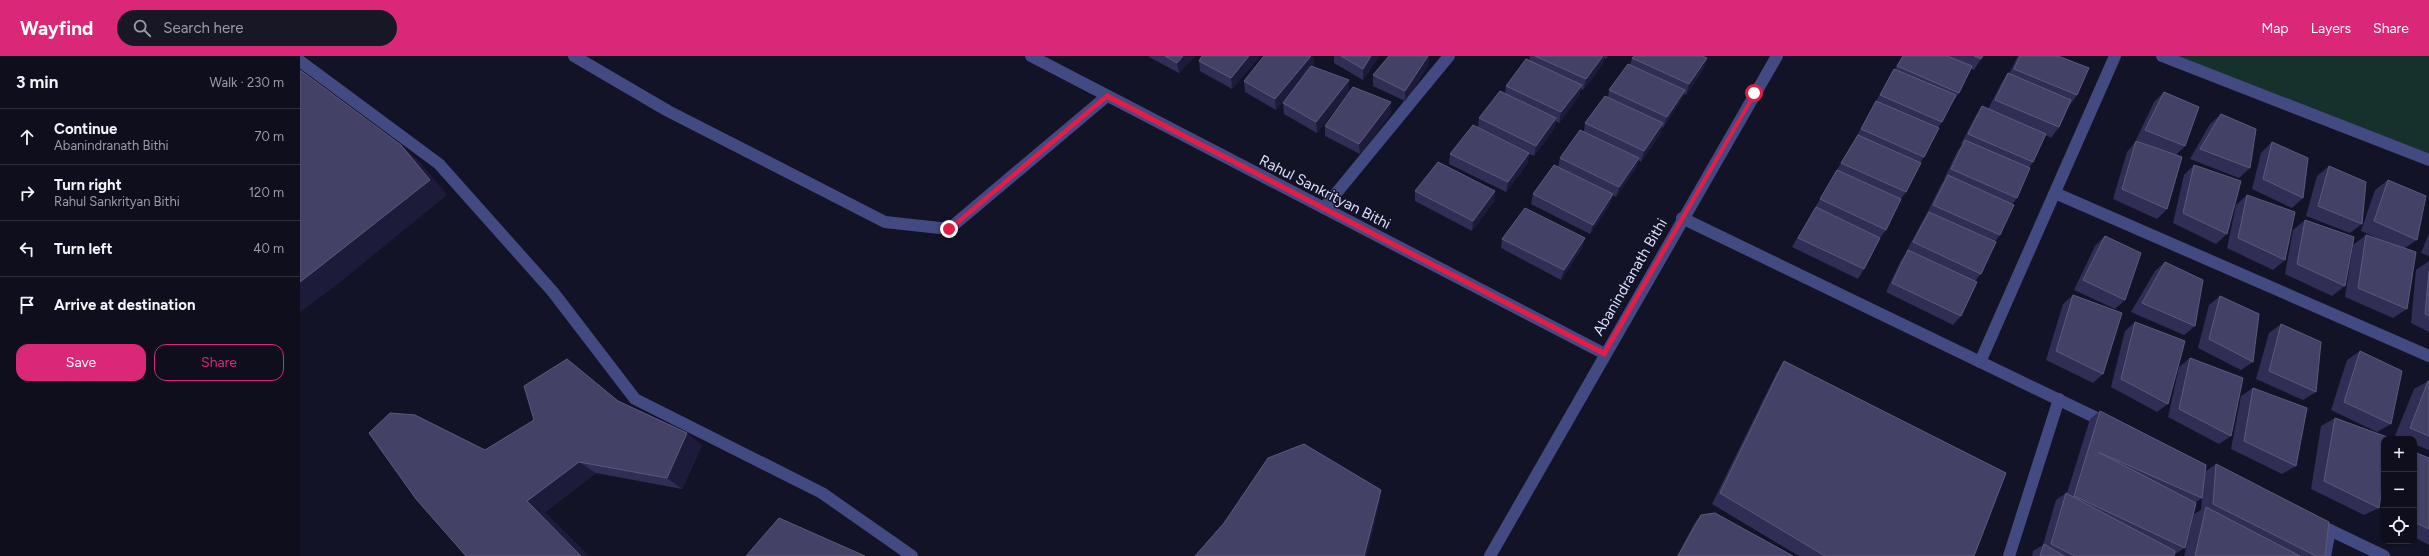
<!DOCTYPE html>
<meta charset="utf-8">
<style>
body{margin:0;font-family:Figtree,sans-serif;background:#171726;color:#f1f3f6}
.controls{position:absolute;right:12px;bottom:12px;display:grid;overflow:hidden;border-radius:8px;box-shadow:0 1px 3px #0004}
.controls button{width:36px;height:36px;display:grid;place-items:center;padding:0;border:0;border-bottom:1px solid #2e2e3b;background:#0e0e1d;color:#f1f3f6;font:20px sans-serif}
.stop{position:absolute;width:12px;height:12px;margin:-9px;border:3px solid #e11d48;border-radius:50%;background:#fff}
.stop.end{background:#e11d48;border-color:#fff;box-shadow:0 1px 4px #0008}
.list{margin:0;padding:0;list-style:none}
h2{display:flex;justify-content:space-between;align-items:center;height:52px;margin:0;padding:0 16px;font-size:17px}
h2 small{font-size:13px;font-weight:400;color:#9b9ca4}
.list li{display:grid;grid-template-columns:26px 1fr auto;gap:12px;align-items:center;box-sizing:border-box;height:56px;padding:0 16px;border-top:1px solid #2e2e3b}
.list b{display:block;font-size:15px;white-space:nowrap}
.list p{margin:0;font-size:13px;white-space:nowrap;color:#9b9ca4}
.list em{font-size:13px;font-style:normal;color:#9b9ca4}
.actions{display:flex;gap:8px;padding:12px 16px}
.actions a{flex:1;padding:9px 0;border:1px solid #db2777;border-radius:12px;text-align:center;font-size:14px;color:#db2777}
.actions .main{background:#db2777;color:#fff}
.icon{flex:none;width:22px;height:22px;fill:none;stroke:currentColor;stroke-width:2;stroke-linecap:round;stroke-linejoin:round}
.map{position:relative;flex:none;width:2129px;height:500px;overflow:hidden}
header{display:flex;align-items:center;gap:24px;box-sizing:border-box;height:56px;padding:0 20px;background:#db2777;color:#fff}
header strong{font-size:19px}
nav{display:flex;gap:22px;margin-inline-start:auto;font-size:14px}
.search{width:280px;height:36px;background:#171726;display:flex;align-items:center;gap:10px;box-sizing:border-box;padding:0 14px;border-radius:22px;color:#9b9ca4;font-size:15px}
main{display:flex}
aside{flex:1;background:#0e0e1d}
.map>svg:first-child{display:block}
.green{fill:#16312c}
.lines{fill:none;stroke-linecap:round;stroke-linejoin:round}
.minor{stroke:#434a82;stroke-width:12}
.wall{fill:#302e54}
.shaded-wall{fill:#1d1b3a}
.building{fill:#434166;stroke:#5b5a7d}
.route{fill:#e11d48}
.labels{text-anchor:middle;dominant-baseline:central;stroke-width:3;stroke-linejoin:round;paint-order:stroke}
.street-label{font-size:15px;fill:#dddefc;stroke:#131327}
</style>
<header>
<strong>Wayfind</strong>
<div class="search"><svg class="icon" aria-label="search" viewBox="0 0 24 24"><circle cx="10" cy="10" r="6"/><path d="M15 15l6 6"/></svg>Search here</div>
<nav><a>Map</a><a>Layers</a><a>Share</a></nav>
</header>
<main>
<aside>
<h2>3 min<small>Walk · 230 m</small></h2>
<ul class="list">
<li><svg class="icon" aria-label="ahead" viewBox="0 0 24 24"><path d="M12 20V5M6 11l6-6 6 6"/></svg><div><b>Continue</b><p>Abanindranath Bithi</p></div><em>70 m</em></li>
<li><svg class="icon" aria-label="right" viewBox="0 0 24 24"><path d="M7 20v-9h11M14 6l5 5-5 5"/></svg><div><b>Turn right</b><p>Rahul Sankrityan Bithi</p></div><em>120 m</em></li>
<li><svg class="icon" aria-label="left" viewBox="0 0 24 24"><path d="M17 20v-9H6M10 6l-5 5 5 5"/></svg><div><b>Turn left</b></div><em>40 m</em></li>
<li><svg class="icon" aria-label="arrive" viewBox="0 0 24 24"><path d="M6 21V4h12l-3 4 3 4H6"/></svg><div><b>Arrive at destination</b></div></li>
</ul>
<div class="actions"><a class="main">Save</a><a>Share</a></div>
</aside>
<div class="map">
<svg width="2129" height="500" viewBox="0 0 2129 500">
<rect width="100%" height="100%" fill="#131327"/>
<polygon class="green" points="1863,0 2129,0 2129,104"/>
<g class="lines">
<g class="minor">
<polyline points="274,0 368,55 585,166 649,173 807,40"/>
<polyline points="731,0 1305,298"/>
<polyline points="1862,0 2129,104"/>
<polyline points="0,5 139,108 253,236 335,343 522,437 612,500"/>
<polyline points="1755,137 2129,300"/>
<polyline points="1024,152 1149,0"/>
<polyline points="1382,162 1807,367"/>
<polyline points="1680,306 1815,0"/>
<polyline points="2013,466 2084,500"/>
<polyline points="1190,500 1477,0"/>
<polyline points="1709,500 1759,343"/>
<polyline points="2025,500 2030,474"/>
</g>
</g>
<g class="wall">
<polygon points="849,0 895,0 879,17 849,1"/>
<polygon points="960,0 932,33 900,15 899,5"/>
<polygon points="1011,0 1013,0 1014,9 1012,10 1049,35 1017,77 984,58 983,47 996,30 976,54 945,36 944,25"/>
<polygon points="1034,0 1079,0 1063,24 1034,7"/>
<polygon points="1089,0 1129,0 1128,10 1105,45 1073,30 1073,19"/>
<polygon points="1230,0 1308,0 1306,3 1304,2 1302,9 1283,34 1281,33 1279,40 1259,67 1256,65 1254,73 1234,100 1229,98 1227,108 1206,136 1149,108 1150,98 1178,72 1179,62 1205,37 1206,30 1229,5"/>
<polygon points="1603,0 1683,0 1674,14 1671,13 1659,37 1652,47 1642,66 1638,72 1624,101 1620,107 1606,136 1601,143 1586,174 1580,182 1564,213 1558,223 1492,191 1555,83 1594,13 1595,13"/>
<polygon points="1718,0 1758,0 1777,39 1769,50 1759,71 1751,82 1746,79 1733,106 1729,112 1717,142 1712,148 1700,179 1695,186 1681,218 1675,225 1661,260 1653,269 1586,236 1601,204 1607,196 1606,196 1622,166 1626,159 1641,129 1645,123 1644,123 1658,94 1662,89 1661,88 1675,61 1682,50 1688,53 1701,28 1708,17 1709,18"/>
<polygon points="1332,2 1407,2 1403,13 1386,39 1384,38 1381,44 1363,72 1362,71 1360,78 1341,106 1338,104 1336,112 1316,141 1313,139 1310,148 1290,178 1231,148 1233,138 1258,111 1260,102 1284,75 1285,67 1308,41 1309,34 1330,9"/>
<polygon points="1864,36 1885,90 1876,99 1867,153 1857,163 1813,143 1827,96 1836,85 1855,92 1836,84 1854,46"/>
<polygon points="1091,46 1091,57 1060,98 1025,80 1025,70"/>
<polygon points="1921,58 1950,112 1939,122 1890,103 1910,68"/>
<polygon points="1972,86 2003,142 1992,152 1952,133 1961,97"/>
<polygon points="1894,109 1927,178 1916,188 1873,167 1884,119"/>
<polygon points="2029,110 2062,168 2050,177 2006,160 2017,120"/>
<polygon points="2088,124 2117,184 2105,192 2107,253 2093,262 2045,241 2053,189 2066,179 2088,187 2061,175 2075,134"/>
<polygon points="1115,135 1195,135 1194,145 1172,175 1115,145"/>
<polygon points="1947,139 1985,204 1973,214 1927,192 1936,149"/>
<polygon points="2005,164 2045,230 2032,240 1985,218 1993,174"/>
<polygon points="2129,177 2129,200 2121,197"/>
<polygon points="1805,180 1825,244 1815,253 1774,234 1795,190"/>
<polygon points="1285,182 1282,192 1261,224 1201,192 1202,183"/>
<polygon points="2129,205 2129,276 2111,267 2116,214"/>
<polygon points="1865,206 1895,270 1884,279 1831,256 1855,215"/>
<polygon points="1773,239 1803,318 1793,327 1746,304 1763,248"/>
<polygon points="1920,240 1953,306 1941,314 1898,292 1909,249"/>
<polygon points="1835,266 1868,348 1857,356 1811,331 1825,275"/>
<polygon points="1981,268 2016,336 2003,344 1956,323 1969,277"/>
<polygon points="2060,295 2091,368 2077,376 2031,354 2047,304"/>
<polygon points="1890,302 1931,380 1919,388 1868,361 1879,311"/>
<polygon points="1484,305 1674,500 1499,500 1412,448 1476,318"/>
<polygon points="2128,325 2129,325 2129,394 2114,388 2114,383 2103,383 2095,380 2114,333"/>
<polygon points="1953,332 1996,410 1982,418 1931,393 1941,340"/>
<polygon points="318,345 402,389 382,433 296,417 245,456 166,500 185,394 234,364"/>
<polygon points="1800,355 1906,415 1916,408 2025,500 1884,500 1894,458 1901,454 1902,442 1895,447 1885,492 1875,498 1874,500 1732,500 1733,495 1743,489 1756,444 1766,437 1767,437 1790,363"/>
<polygon points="2035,362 2079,452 2064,459 2011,433 2021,370"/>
<polygon points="2114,396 2129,402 2129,489 2114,481"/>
<polygon points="1401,459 1493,500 1377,500 1394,468"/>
</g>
<g class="shaded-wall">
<polygon points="883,0 895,0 879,17 877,7"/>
<polygon points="949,0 960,0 932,33 931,22"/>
<polygon points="1011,0 1013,0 1014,9 976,54 975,43"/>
<polygon points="1071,0 1079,0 1063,24 1063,13"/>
<polygon points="1128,0 1129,0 1128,10 1105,45 1105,35"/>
<polygon points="1303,0 1304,0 1302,9 1283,34 1286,23"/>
<polygon points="1407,2 1403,13 1386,39 1389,28"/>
<polygon points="1049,24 1049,35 1017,77 1016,66"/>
<polygon points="1282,29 1279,40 1259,67 1261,56"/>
<polygon points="1385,34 1381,44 1363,72 1367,61"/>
<polygon points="1091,46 1091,57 1060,98 1059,88"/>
<polygon points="1256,62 1254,73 1234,100 1236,90"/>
<polygon points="1363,67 1360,78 1341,106 1344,95"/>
<polygon points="101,89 119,105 147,139 34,231 0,256 0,226"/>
<polygon points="1229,97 1227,108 1206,136 1208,126"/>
<polygon points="1339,102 1336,112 1316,141 1319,131"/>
<polygon points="1195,135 1194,145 1172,175 1173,165"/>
<polygon points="1313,138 1310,148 1290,178 1293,169"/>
<polygon points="1285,182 1282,192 1261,224 1264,214"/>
<polygon points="387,377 402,389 382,433 367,422"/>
<polygon points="279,406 296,417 245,456 289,500 281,500 227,445"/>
<polygon points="1081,434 1080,445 1067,500 1064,500"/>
</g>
<g class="building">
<polygon points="865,0 883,0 877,7"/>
<polygon points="902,0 949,0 931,22 899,5"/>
<polygon points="964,0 1011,0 975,43 944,25"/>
<polygon points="1041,0 1071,0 1063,13"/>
<polygon points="1089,0 1128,0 1105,35 1073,19"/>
<polygon points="1235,0 1303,0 1286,23"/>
<polygon points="1334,0 1402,0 1407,2 1389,28 1332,2"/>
<polygon points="1603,0 1647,0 1672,10 1659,37 1597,10"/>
<polygon points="1674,0 1683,0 1681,3"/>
<polygon points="1720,0 1758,0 1789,12 1777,39 1714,13"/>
<polygon points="1226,3 1282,29 1261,56 1206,30"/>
<polygon points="1328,8 1385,34 1367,61 1309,34"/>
<polygon points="1011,10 1049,24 1016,66 983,47"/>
<polygon points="1594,13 1656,39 1642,66 1580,39"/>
<polygon points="0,14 101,89 130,124 13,216 0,226"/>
<polygon points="1708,17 1771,44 1759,71 1695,44"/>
<polygon points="1053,31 1091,46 1059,88 1025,70"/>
<polygon points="1200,35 1256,62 1236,90 1179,62"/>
<polygon points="1864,36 1899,51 1885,90 1845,74"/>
<polygon points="1305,40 1363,67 1344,95 1285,67"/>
<polygon points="1576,45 1639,72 1624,101 1561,73"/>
<polygon points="1682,50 1746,78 1733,106 1668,78"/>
<polygon points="1921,58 1956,73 1950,112 1900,93"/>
<polygon points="1173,69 1229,97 1208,126 1150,98"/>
<polygon points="1280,74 1339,102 1319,131 1260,102"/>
<polygon points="1558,79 1621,107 1606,136 1541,107"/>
<polygon points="1665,84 1730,112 1717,142 1651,113"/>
<polygon points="1836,85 1882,101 1867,153 1822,133"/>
<polygon points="1972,86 2008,102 2003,142 1963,123"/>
<polygon points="1138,106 1195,135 1173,165 1115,135"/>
<polygon points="1254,109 1313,138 1293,169 1233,138"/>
<polygon points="1894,109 1941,125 1927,178 1883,157"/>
<polygon points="2029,110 2066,126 2062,168 2018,150"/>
<polygon points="1537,114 1601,143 1586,174 1520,143"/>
<polygon points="1648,119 1714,149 1700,179 1633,149"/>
<polygon points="2088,124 2126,140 2117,184 2074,165"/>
<polygon points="1947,139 1995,156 1985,204 1938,182"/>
<polygon points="1516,151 1580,182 1564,213 1498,182"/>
<polygon points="1225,152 1285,182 1264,214 1202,183"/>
<polygon points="1629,156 1696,186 1681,218 1613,186"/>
<polygon points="2005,164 2054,181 2045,230 1997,208"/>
<polygon points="2066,179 2116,196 2107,253 2058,232"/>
<polygon points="1805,180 1841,197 1825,244 1783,224"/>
<polygon points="1608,194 1677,226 1661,260 1592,227"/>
<polygon points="1865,206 1903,224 1895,270 1842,247"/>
<polygon points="2129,215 2129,260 2125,258"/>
<polygon points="1773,239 1822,257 1803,318 1756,295"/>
<polygon points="1920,240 1959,258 1953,306 1909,283"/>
<polygon points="1835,266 1885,285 1868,348 1821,323"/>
<polygon points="1981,268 2021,286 2016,336 1969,315"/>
<polygon points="2060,295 2102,315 2091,368 2044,346"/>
<polygon points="1890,302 1943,322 1931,380 1879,353"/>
<polygon points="267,303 318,345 387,377 367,422 279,406 227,445 281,500 166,500 116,443 69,377 90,357 115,359 185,394 234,364 224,330"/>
<polygon points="1484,305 1706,417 1674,500 1525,500 1420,437"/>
<polygon points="2128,325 2129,325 2129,380 2110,372"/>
<polygon points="1953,332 2007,352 1996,410 1944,385"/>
<polygon points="1800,355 1906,409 1902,442 1798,396 1896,447 1885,492 1774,440"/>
<polygon points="2035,362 2090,382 2084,383 2084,418 2079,452 2024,425"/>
<polygon points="1004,388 1081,434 1064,500 895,500 924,467 968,402"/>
<polygon points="2114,396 2129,402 2129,473 2114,466"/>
<polygon points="1916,408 2029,466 2025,500 2016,500 1913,448"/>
<polygon points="1766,437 1875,495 1874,500 1775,500 1751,488"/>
<polygon points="1906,451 2000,500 1895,500"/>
<polygon points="1415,457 1493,500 1378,500 1401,459"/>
<polygon points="479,462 565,500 446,500"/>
<polygon points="1744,488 1764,500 1740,500"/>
</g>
<polygon class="route" points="1454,35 1456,39 1305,301 807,43 651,175 646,173 807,37 1303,294"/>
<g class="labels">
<g class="street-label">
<text transform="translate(1025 136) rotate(27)">Rahul Sankrityan Bithi</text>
<text transform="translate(1330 221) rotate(-60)">Abanindranath Bithi</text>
</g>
</g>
</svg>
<div class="controls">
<button>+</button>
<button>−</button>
<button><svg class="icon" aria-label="locate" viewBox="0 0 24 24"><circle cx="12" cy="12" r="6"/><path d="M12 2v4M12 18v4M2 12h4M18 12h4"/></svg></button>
</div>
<div class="stop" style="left:1454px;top:37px"></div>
<div class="stop end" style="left:649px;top:173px"></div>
</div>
</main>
